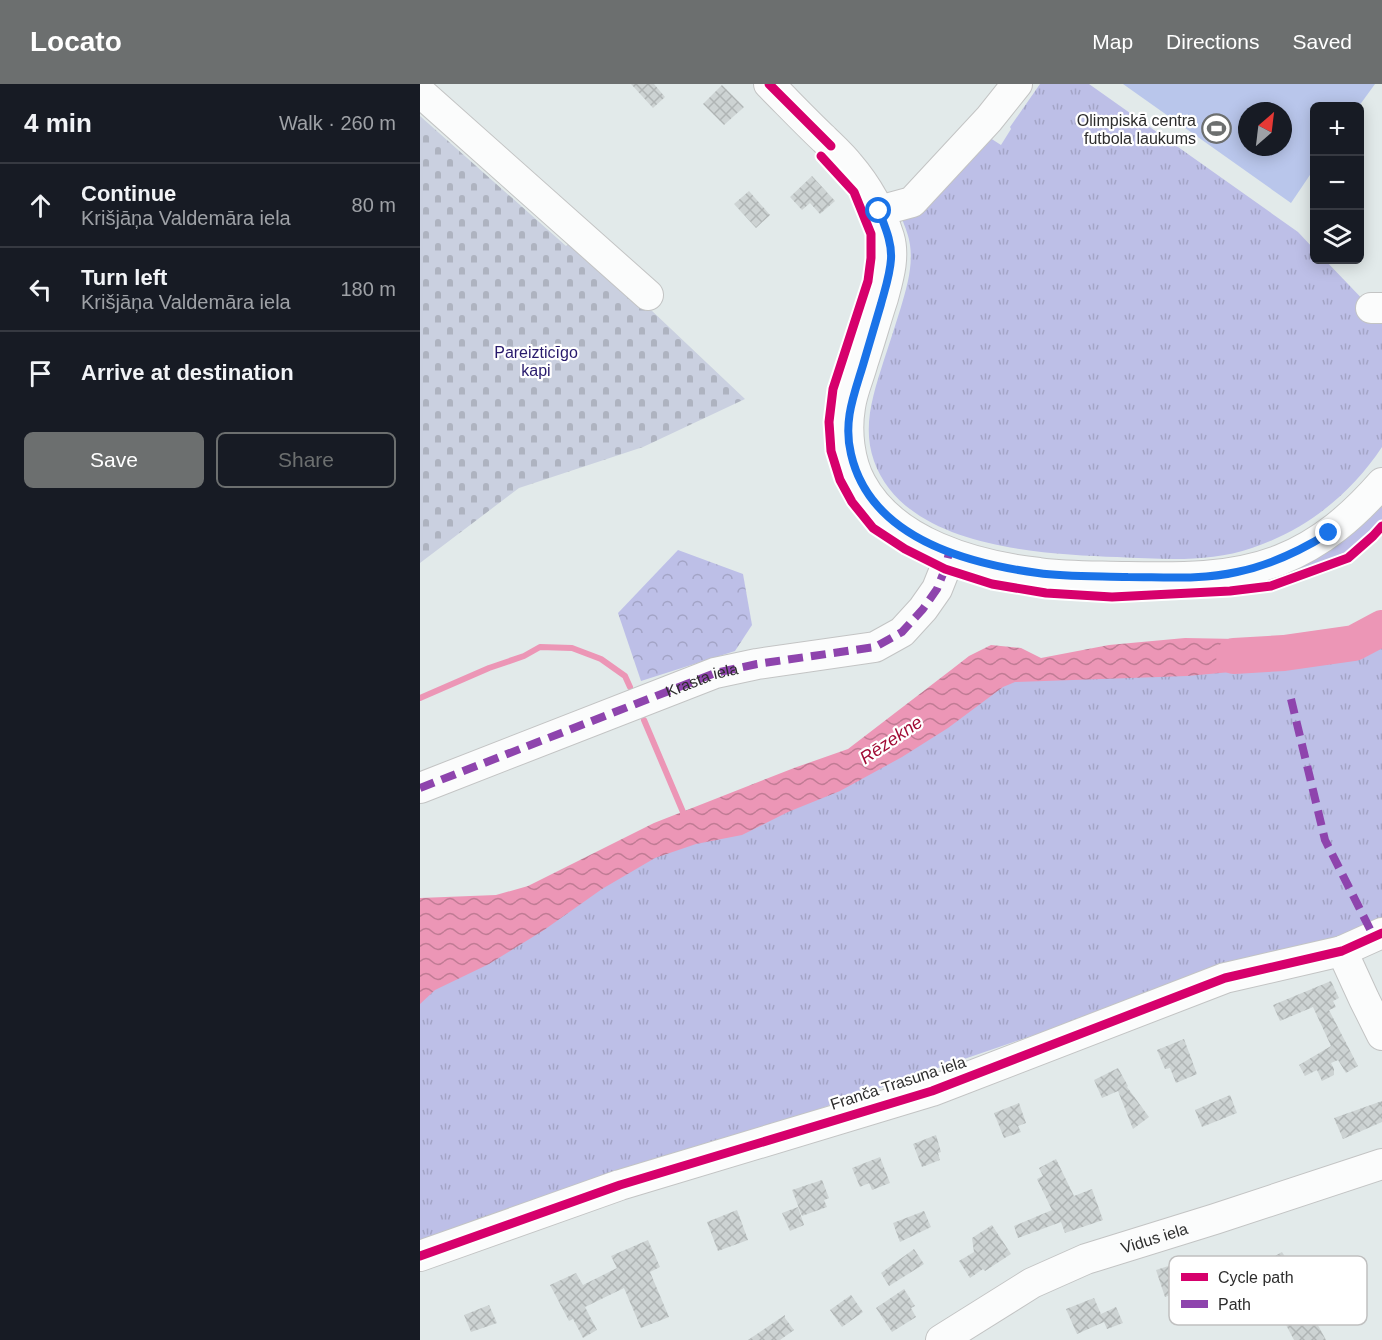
<!DOCTYPE html>
<meta charset="utf-8">
<style>
body{margin:0;font-family:Arial,sans-serif;background:#242831;color:#f1f3f6}
.controls{position:absolute;right:18px;top:18px;display:grid;overflow:hidden;border-radius:9px;box-shadow:0 3px 15px #0003}
.controls button{width:54px;height:54px;display:grid;place-items:center;padding:0;border:0;border-bottom:2px solid #363941;background:#171b24;color:#f1f3f6;font:30px sans-serif}
.compass{position:absolute;left:818px;top:18px;width:54px;height:54px;border-radius:50%;background:#171b24;box-shadow:0 3px 15px #0003;rotate:28deg}
.stop{position:absolute;width:18px;height:18px;margin:-14px;border:4px solid #1a73e8;border-radius:50%;background:#fff}
.stop.end{background:#1a73e8;border-color:#fff;box-shadow:0 2px 6px #0008}
.list{margin:0;padding:0;list-style:none}
h2{display:flex;justify-content:space-between;align-items:center;height:78px;margin:0;padding:0 24px;font-size:26px}
h2 small{font-size:20px;font-weight:400;color:#9ea1a6}
.list li{display:grid;grid-template-columns:39px 1fr auto;gap:18px;align-items:center;box-sizing:border-box;height:84px;padding:0 24px;border-top:2px solid #363941}
.list b{display:block;font-size:22px;white-space:nowrap}
.list p{margin:0;font-size:20px;white-space:nowrap;color:#9ea1a6}
.list em{font-size:20px;font-style:normal;color:#9ea1a6}
.actions{display:flex;gap:12px;padding:18px 24px}
.actions a{flex:1;padding:14px 0;border:2px solid #6c6f6f;border-radius:9px;text-align:center;font-size:21px;color:#6c6f6f}
.actions .main{background:#6c6f6f;color:#fff}
.icon{flex:none;width:33px;height:33px;fill:none;stroke:currentColor;stroke-width:2;stroke-linecap:round;stroke-linejoin:round}
.map{position:relative;flex:none;width:962px;height:1256px;overflow:hidden}
header{display:flex;align-items:center;gap:36px;box-sizing:border-box;height:84px;padding:0 30px;background:#6c6f6f;color:#fff}
header strong{font-size:28px}
nav{display:flex;gap:33px;margin-inline-start:auto;font-size:21px}
main{display:flex}
aside{flex:1;background:#171b24}
.map>svg:first-child{display:block}
.grass{fill:url(#grass-tufts)}
.cemetery{fill:url(#cemetery-stones)}
.park{fill:url(#park-crowns)}
.pitch{fill:#b9c6eb;fill-rule:evenodd}
.water{fill:url(#water-waves)}
.lines{fill:none;stroke-linecap:round;stroke-linejoin:round}
.stream{stroke:#ec96b6;stroke-width:6}
.river{stroke:#ec96b6;stroke-width:36}
.building{fill:url(#building-cross-hatch)}
.minor-casing{stroke:#c3c4c4;stroke-width:32}
.minor{stroke:#fbfcfc;stroke-width:30}
.quiet{stroke:#8e44ad;stroke-width:8;stroke-dasharray:15 8;stroke-linecap:butt}
.cycleway-casing{stroke:#fff;stroke-width:13}
.cycleway{stroke:#d6006c;stroke-width:9}
.route{stroke:#1a73e8;stroke-width:8}
.labels{text-anchor:middle;dominant-baseline:central;stroke-width:4.5;stroke-linejoin:round;paint-order:stroke}
.poi-label{font-size:16px;fill:#2d2d2d;stroke:#fff;text-anchor:end}
.park-label{font-size:16px;fill:#281a6c;stroke:#fff}
.street-label{font-size:16px;fill:#2d2d2d;stroke:#fff}
.water-label{font-size:18px;font-style:italic;fill:#a10c36;stroke:#fff}
.key{fill:#fff;stroke:#c0c0c0;stroke-width:1.5}
.key-label{font-size:16px;fill:#2d2d2d}
</style>
<header>
<strong>Locato</strong>
<nav><a>Map</a><a>Directions</a><a>Saved</a></nav>
</header>
<main>
<aside>
<h2>4 min<small>Walk · 260 m</small></h2>
<ul class="list">
<li><svg class="icon" aria-label="ahead" viewBox="0 0 24 24"><path d="M12 20V5M6 11l6-6 6 6"/></svg><div><b>Continue</b><p>Krišjāņa Valdemāra iela</p></div><em>80 m</em></li>
<li><svg class="icon" aria-label="left" viewBox="0 0 24 24"><path d="M17 20v-9H6M10 6l-5 5 5 5"/></svg><div><b>Turn left</b><p>Krišjāņa Valdemāra iela</p></div><em>180 m</em></li>
<li><svg class="icon" aria-label="arrive" viewBox="0 0 24 24"><path d="M6 21V4h12l-3 4 3 4H6"/></svg><div><b>Arrive at destination</b></div></li>
</ul>
<div class="actions"><a class="main">Save</a><a>Share</a></div>
</aside>
<div class="map">
<svg width="962" height="1256" viewBox="0 0 962 1256">
<defs>
<pattern id="grass-tufts" width="24" height="20" patternUnits="userSpaceOnUse" patternTransform="scale(1.5)"><rect width="24" height="20" fill="#bdbfe7"/><path d="M3 7l-1-3M5 7V3M7 7l1-3M15 17l-1-3M17 17v-4M19 17l1-3" fill="none" stroke="#a3a4c6"/></pattern>
<pattern id="cemetery-stones" width="16" height="16" patternUnits="userSpaceOnUse" patternTransform="scale(1.5)"><rect width="16" height="16" fill="#cad0e0"/><path d="M2 7V4a2 2 0 0 1 4 0v3zM10 15v-3a2 2 0 0 1 4 0v3z" fill="#aeb3c0"/></pattern>
<pattern id="park-crowns" width="20" height="18" patternUnits="userSpaceOnUse" patternTransform="scale(1.5)"><rect width="20" height="18" fill="#bdbfe7"/><path d="M2 6a3 3 0 1 1 6 0M12 15a3 3 0 1 1 6 0" fill="none" stroke="#a3a4c6"/></pattern>
<pattern id="water-waves" width="16" height="10" patternUnits="userSpaceOnUse" patternTransform="scale(1.5)"><rect width="16" height="10" fill="#ec96b6"/><path d="M0 5q4-4 8 0t8 0" fill="none" stroke="#c07b94"/></pattern>
<pattern id="building-cross-hatch" width="8" height="8" patternUnits="userSpaceOnUse" patternTransform="scale(1.5)"><rect width="8" height="8" fill="#cdd3d3"/><path d="M0 0l8 8M0 8l8-8" fill="none" stroke="#b0b5b5"/></pattern>
</defs>
<rect width="100%" height="100%" fill="#e2eaea"/>
<g class="grass">
<path d="M 620,0 L 669,0 L 878,148 L 894,165 L 894,176 L 905,176 L 951,224 L 962,226 L 962,363 C 931,410 886,446 832,464 C 788,479 743,475 697,473 C 621,470 485,464 454,377 C 442,343 453,311 463,279 C 469,261 475,242 481,223 C 487,203 493,182 490,161 C 489,152 485,143 482,135 L 567,52 L 581,61 L 591,45 L 590,43 Z"/>
<polygon points="962,417 962,436 928,467 902,478 845,496"/>
<polygon points="962,542 962,839 789,891 0,1162 0,863 372,707 581,583 948,552"/>
</g>
<polygon class="cemetery" points="0,32 146,162 155,154 325,315 223,363 99,404 0,479"/>
<polygon class="park" points="258,466 323,490 332,541 315,567 221,597 198,529"/>
<path class="pitch" d="M 703,0 L 955,0 L 939,22 L 894,22 L 894,85 L 871,119 ZM 827,27 L 863,27 L 863,63 L 827,63 Z"/>
<polygon class="water" points="871,553 855,584 767,592 595,598 583,603 528,644 482,673 420,707 368,728 322,751 276,760 235,774 182,805 124,846 69,880 15,906 0,920 0,814 76,811 108,802 234,739 374,684 428,665 531,586 549,572 571,561 601,564 621,574 689,561 765,554 818,555"/>
<g class="lines">
<g class="stream">
<polyline points="0,614 69,584 104,572 120,563 152,564 181,575 205,592 210,603"/>
<polyline points="224,636 263,728 263,736"/>
</g>
<polyline class="river" points="814,572 864,569 934,559 962,544"/>
</g>
<g class="building">
<polygon points="211,0 234,0 245,13 233,24"/>
<polygon points="302,1 324,23 304,41 283,20"/>
<polygon points="392,92 415,117 400,130 390,119 382,126 370,113"/>
<polygon points="329,107 350,131 336,144 314,120"/>
<polygon points="911,897 919,914 913,917 916,923 909,926 938,982 926,989 918,976 911,979 914,985 914,991 902,997 897,986 885,992 879,981 911,962 893,923 860,937 853,921"/>
<polygon points="764,955 777,990 756,999 750,984 745,985 737,966"/>
<polygon points="698,984 708,1002 707,1003 729,1033 713,1045 698,1007 682,1014 674,996"/>
<polygon points="810,1011 817,1029 782,1043 775,1026"/>
<polygon points="962,1017 962,1038 923,1055 914,1034"/>
<polygon points="599,1019 606,1039 598,1042 601,1048 584,1054 574,1029"/>
<polygon points="516,1051 521,1068 518,1069 520,1076 502,1083 493,1060"/>
<polygon points="460,1073 470,1099 452,1106 449,1099 440,1103 432,1084"/>
<polygon points="636,1075 654,1112 672,1105 683,1136 645,1149 641,1138 598,1154 594,1142 632,1126 617,1095 623,1092 619,1084"/>
<polygon points="402,1096 409,1114 404,1116 407,1123 382,1132 372,1106"/>
<polygon points="378,1123 384,1141 370,1147 362,1129"/>
<polygon points="317,1126 328,1156 298,1167 287,1138"/>
<polygon points="504,1127 511,1143 480,1158 473,1139"/>
<polygon points="572,1141 591,1170 565,1187 563,1185 550,1194 539,1177 554,1168 552,1154"/>
<polygon points="228,1156 240,1183 230,1188 249,1233 221,1244 204,1204 165,1223 177,1246 163,1254 153,1235 149,1237 130,1201 156,1189 163,1201 197,1184 191,1172"/>
<polygon points="494,1165 504,1180 469,1202 461,1189"/>
<polygon points="862,1168 872,1184 833,1207 823,1191"/>
<polygon points="764,1177 773,1203 745,1213 736,1186"/>
<polygon points="484,1205 495,1222 491,1224 496,1233 472,1248 456,1224"/>
<polygon points="431,1211 443,1228 422,1243 410,1226"/>
<polygon points="674,1214 681,1230 696,1223 703,1239 687,1245 684,1238 657,1250 646,1225"/>
<polygon points="69,1221 77,1239 51,1248 44,1231"/>
<polygon points="889,1225 906,1256 874,1256 865,1239"/>
<polygon points="365,1231 365,1234 374,1246 360,1256 328,1256"/>
</g>
<g class="lines">
<defs>
<g id="minor">
<path d="M 349,0 C 367,18 385,37 404,55 C 412,63 422,72 429,81 C 447,102 461,127 469,153 C 475,173 468,195 463,214 C 456,235 450,257 443,278 C 439,293 432,308 430,323 C 426,347 429,377 441,399 C 473,459 555,482 619,489 C 648,493 678,492 707,493 C 759,494 811,495 860,476 C 902,459 933,432 962,399"/>
<polyline points="0,8 228,211"/>
<polyline points="459,127 492,118 569,35 597,0"/>
<polyline points="951,224 962,224"/>
<path id="s1" d="M 0,704 L 295,589 L 337,580 L 455,563 L 482,548 L 503,525 L 517,505 L 525,485 L 529,469"/>
<polyline points="922,867 944,915 962,951"/>
<polyline points="0,1172 200,1101 512,1007 805,894 922,867 962,849"/>
<path id="s2" d="M 521,1256 L 612,1199 L 666,1175 L 795,1135 L 962,1080"/>
</g>
</defs>
<use href="#minor" class="minor-casing"/>
<use href="#minor" class="minor"/>
<g class="quiet">
<polyline points="871,615 905,756 954,853"/>
<polyline points="0,704 295,589 337,580 455,563 482,548 503,525 517,505 525,485 529,469"/>
</g>
<defs>
<g id="cycleway">
<polyline points="349,0 411,62"/>
<polyline points="401,72 434,108 451,150 451,174 448,197 413,305 409,338 411,367 420,396 432,418 453,444 485,465 525,485 572,500 626,509 692,513 810,507 851,502 928,474 953,452 962,442"/>
<polyline points="0,1172 200,1101 512,1007 805,894 922,867 962,849"/>
</g>
</defs>
<use href="#cycleway" class="cycleway-casing"/>
<use href="#cycleway" class="cycleway"/>
</g>
<g class="lines">
<path class="route" d="M 459,127 C 465,143 472,158 471,175 C 470,191 465,205 461,220 C 455,240 449,260 443,281 C 434,311 423,337 431,370 C 450,453 543,479 618,489 C 645,493 680,492 708,493 C 744,493 782,496 817,488 C 851,481 880,467 909,449"/>
</g>
<defs>
<symbol id="stadium-ring" viewBox="-11 -11 22 22"><circle r="9.5" fill="#fff" stroke="#6c6f6f" stroke-width="1.5"/><path d="M0-5a6.5 5 0 1 0 0 10a6.5 5 0 1 0 0-10ZM-3.5-1.8h7v3.6h-7Z" fill="#6c6f6f"/></symbol>
</defs>
<g fill-rule="evenodd">
<use href="#stadium-ring" x="780" y="28" width="33" height="33"/>
</g>
<g class="labels">
<g class="poi-label">
<text x="776" y="36">Olimpiskā centra<tspan x="776" dy="18">futbola laukums</tspan></text>
</g>
<g class="park-label">
<text x="116" y="268">Pareizticīgo<tspan x="116" dy="18">kapi</tspan></text>
</g>
<g class="street-label">
<text stroke="none"><textPath href="#s1" startOffset="302">Krasta iela</textPath></text>
<text transform="translate(478 999) rotate(-18)">Franča Trasuna iela</text>
<text stroke="none"><textPath href="#s2" startOffset="238">Vidus iela</textPath></text>
</g>
<g class="water-label">
<text transform="translate(471 656) rotate(-34)">Rēzekne</text>
</g>
</g>
<rect x="749" y="1172" width="198" height="69" rx="9" class="key"/>
<rect x="761" y="1189" width="27" height="8" fill="#d6006c"/>
<rect x="761" y="1216" width="27" height="8" fill="#8e44ad"/>
<g class="key-label">
<text x="798" y="1199">Cycle path</text>
<text x="798" y="1226">Path</text>
</g>
</svg>
<div class="controls">
<button>+</button>
<button>−</button>
<button><svg class="icon" aria-label="layers" viewBox="0 0 24 24"><path d="M12 4l9 5-9 5-9-5zM3 14l9 5 9-5"/></svg></button>
</div>
<svg class="compass" viewBox="-18 -18 36 36"><path d="M0-13l5 13h-10z" fill="#e53935"/><path d="M0 13l5-13h-10z" fill="#9ea1a6"/></svg>
<div class="stop" style="left:459px;top:127px"></div>
<div class="stop end" style="left:909px;top:449px"></div>
</div>
</main>
